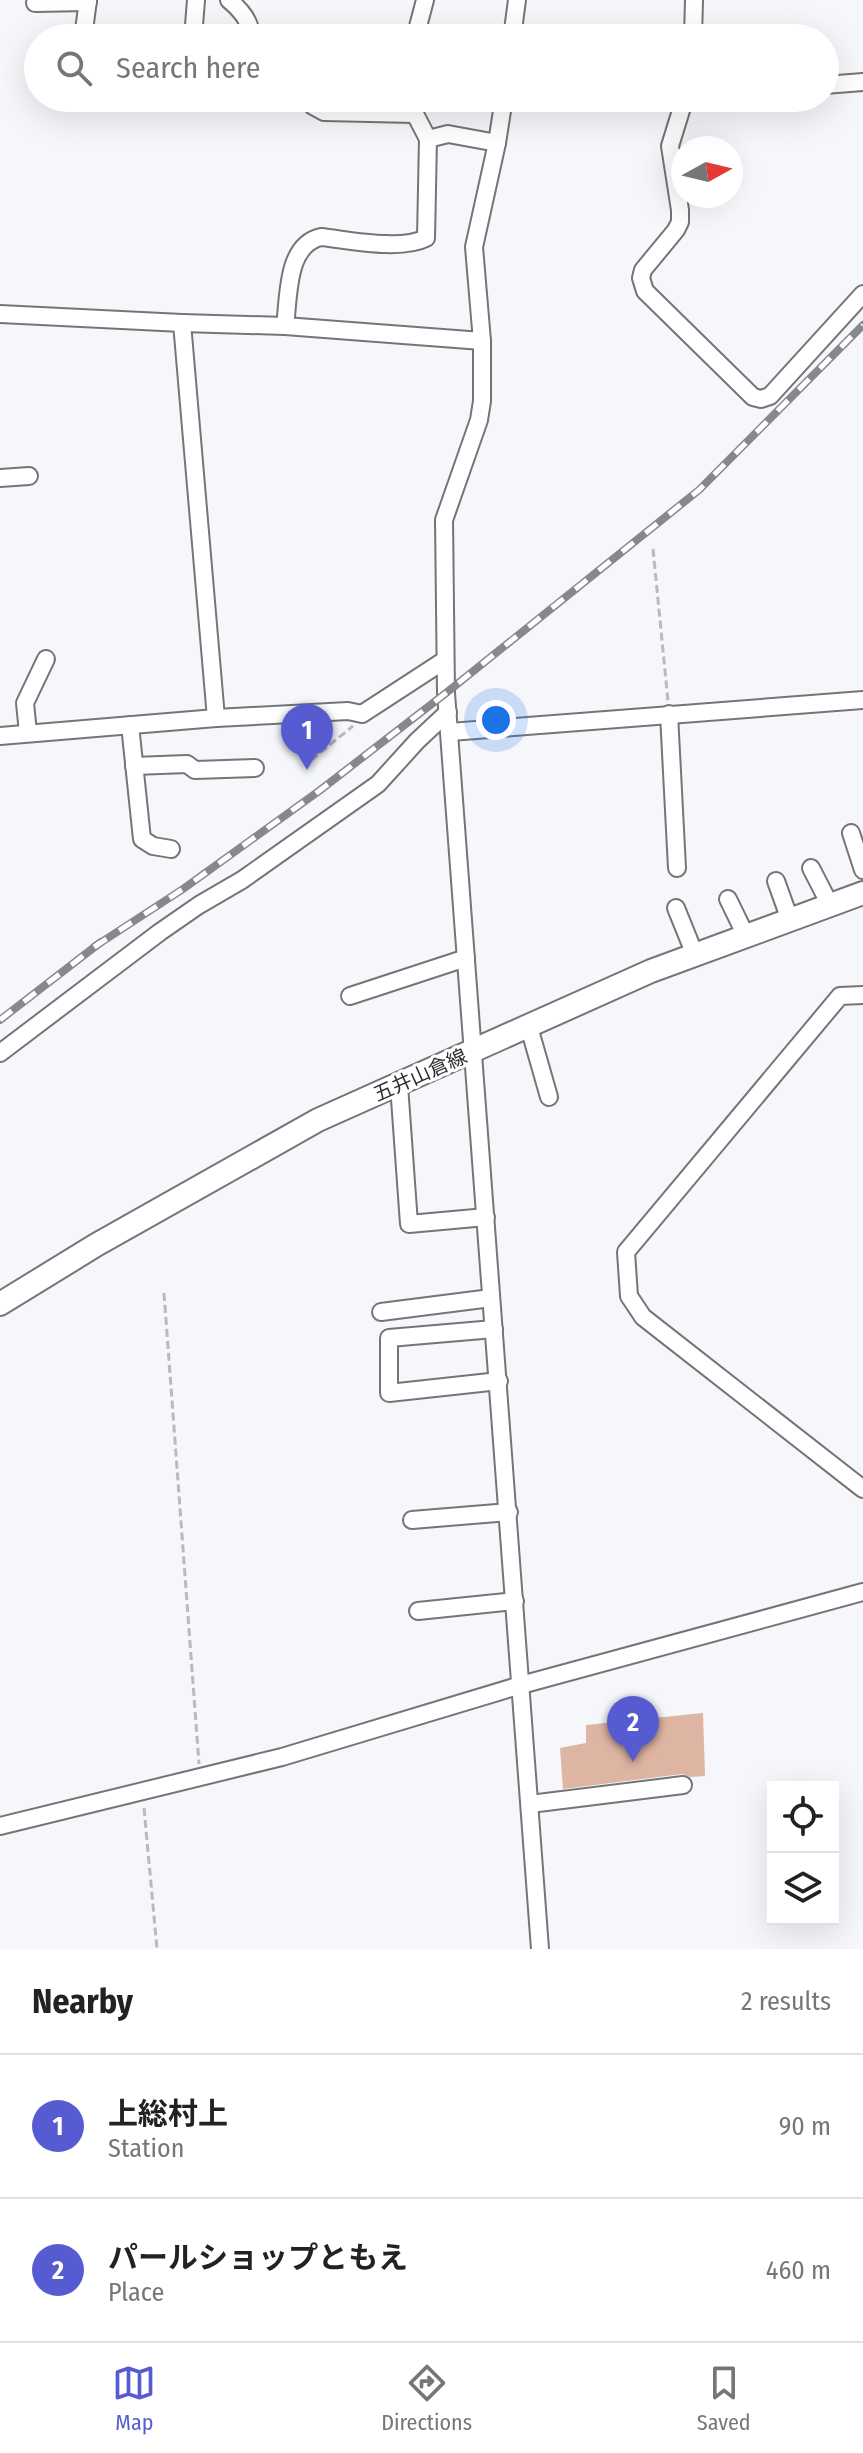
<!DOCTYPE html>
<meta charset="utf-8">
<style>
body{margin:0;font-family:"Fira Sans Condensed","Noto Sans JP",sans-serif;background:#f2f2f2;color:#222}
.controls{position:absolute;right:24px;bottom:24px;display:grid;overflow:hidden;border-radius:0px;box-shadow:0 8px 32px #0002}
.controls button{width:72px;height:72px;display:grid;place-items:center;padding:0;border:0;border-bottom:2px solid #e0e0e0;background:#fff;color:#222;font:40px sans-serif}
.compass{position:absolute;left:671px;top:136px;width:72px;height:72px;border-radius:50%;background:#fff;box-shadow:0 8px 32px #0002;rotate:82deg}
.you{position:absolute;left:496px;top:720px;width:28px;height:28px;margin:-20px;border:6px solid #fff;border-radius:50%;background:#1a73e8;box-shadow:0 0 0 12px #1a73e833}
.badge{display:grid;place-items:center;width:52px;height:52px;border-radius:50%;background:#575bd2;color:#fff;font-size:26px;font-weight:700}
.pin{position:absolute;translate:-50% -66px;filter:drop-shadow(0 2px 4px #0008)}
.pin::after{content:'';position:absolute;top:42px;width:28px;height:24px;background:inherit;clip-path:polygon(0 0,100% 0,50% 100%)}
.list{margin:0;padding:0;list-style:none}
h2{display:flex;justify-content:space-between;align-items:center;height:104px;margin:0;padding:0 32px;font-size:34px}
h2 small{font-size:26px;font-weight:400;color:#767676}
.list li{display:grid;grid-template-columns:52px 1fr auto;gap:24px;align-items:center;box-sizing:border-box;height:144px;padding:0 32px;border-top:2px solid #e0e0e0}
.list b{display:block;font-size:30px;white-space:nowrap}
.list p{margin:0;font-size:26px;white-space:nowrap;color:#767676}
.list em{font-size:26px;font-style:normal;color:#767676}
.icon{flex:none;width:44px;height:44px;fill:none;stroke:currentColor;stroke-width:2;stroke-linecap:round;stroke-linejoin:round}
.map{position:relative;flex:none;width:863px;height:1949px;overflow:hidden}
.search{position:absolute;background:#fff;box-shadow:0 8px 32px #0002;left:24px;right:24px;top:24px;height:88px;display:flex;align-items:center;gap:20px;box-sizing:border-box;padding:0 28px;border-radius:44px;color:#767676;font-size:30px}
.sheet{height:392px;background:#fff}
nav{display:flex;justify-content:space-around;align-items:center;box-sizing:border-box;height:112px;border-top:2px solid #e0e0e0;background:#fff;font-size:22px;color:#767676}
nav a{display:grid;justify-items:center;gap:4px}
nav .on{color:#575bd2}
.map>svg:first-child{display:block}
.building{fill:#deb4a2}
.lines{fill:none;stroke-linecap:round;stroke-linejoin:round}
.minor-casing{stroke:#747579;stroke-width:20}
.major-casing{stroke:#747579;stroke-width:26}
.path{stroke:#b8babd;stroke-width:3;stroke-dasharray:8 4;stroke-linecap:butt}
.minor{stroke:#fff;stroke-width:16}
.major{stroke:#fff;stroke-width:22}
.rail-casing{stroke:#87888b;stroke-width:8}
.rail{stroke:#fff;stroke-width:5;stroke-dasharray:15;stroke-linecap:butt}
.labels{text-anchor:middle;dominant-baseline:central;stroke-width:6;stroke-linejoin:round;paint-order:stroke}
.street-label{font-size:20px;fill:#2e2e30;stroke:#fff}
</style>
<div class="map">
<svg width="863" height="1949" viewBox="0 0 863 1949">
<rect width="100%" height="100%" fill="#f5f7fb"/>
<polygon class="building" points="703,1713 705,1776 691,1777 682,1774 563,1789 560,1748 586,1743 586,1725"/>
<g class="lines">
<defs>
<g id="minor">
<path d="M 229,0 C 242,11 250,21 252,38"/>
<polyline points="35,3 88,2"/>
<polyline points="83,38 88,0"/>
<polyline points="193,38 196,0"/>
<polyline points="415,38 425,0"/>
<polyline points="512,38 517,0"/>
<polyline points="693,38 694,0"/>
<polyline points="825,85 863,82"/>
<polyline points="311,98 313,106 324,112 415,114"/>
<polyline points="413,98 415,114 428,139"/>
<polyline points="504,98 497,143 474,247 482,341 482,401 479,420 444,520 446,693 540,1949"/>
<polyline points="691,98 683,104 670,146 680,210 680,222 676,230 643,270 641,278 645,291 753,397 761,399 770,396 863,294"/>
<polyline points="0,314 182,323 285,326 482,341"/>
<polyline points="182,323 216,718"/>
<path d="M 285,326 C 289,296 286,245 321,237 C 349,240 401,251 426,238 L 428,139 L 448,134 L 497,143"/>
<polyline points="0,478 29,476"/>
<polyline points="669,714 677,868"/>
<polyline points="130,725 142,839 153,846 171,849"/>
<polyline points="450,732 863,700"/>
<polyline points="28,733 25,703 46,659"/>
<polyline points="0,736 216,718 348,711 362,714 445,660"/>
<polyline points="134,766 187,764 195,770 255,768"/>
<polyline points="851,833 863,870"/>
<polyline points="811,868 830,905"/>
<polyline points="776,881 790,920"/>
<polyline points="728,899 746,936"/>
<polyline points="676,908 695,955"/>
<polyline points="863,995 840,996 626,1252 629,1296 643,1317 863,1489"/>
<polyline points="350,996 466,958"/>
<polyline points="529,1027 549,1097"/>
<polyline points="0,1053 160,932 199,905 242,880 378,784 417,741 448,712"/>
<polyline points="399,1085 409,1224 486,1217"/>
<polyline points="381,1312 491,1298"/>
<polyline points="494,1329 389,1338 389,1393 499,1381"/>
<polyline points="412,1520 509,1512"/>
<polyline points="418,1611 515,1601"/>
<polyline points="530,1804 683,1785"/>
<polyline points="0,1826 282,1757 521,1685 863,1592"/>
</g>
<polyline id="major" points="0,1304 96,1245 318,1120 651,971 863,893"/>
</defs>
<use href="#minor" class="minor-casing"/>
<use href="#major" class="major-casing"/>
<g class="path">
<polyline points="653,549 668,701"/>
<polyline points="311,760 353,726"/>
<polyline points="164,1293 199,1764"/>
<polyline points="144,1808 157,1949"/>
</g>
<use href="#minor" class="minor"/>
<use href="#major" class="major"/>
<defs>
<g id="rail">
<polyline points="94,947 183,889 319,791 446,693 699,490 863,325"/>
<polyline points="0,1020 101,942"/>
</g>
</defs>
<use href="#rail" class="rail-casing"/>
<use href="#rail" class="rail"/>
</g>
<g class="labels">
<g class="street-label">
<text transform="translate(420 1075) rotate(-24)">五井山倉線</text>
</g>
</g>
</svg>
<div class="controls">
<button><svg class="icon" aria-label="locate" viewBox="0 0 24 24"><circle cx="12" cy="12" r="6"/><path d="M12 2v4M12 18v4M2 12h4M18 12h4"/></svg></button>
<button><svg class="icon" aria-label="layers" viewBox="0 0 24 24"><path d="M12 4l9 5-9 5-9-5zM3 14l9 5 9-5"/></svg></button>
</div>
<svg class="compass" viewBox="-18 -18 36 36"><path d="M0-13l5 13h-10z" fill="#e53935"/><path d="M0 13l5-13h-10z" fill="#767676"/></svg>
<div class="you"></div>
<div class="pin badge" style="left:307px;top:770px">1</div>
<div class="pin badge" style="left:633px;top:1762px">2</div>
<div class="search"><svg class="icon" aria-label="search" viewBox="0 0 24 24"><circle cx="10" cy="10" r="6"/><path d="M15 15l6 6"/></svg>Search here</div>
</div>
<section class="sheet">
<h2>Nearby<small>2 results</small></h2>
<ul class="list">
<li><span class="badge">1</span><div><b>上総村上</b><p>Station</p></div><em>90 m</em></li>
<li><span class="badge">2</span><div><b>パールショップともえ</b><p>Place</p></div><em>460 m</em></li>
</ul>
</section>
<nav>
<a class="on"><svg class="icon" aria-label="map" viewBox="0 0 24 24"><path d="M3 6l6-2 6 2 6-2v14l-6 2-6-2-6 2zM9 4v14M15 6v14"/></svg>Map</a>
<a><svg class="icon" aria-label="directions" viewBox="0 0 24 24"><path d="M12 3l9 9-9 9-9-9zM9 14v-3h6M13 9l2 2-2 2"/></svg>Directions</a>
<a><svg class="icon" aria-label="saved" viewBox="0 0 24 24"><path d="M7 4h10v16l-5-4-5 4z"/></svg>Saved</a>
</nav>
